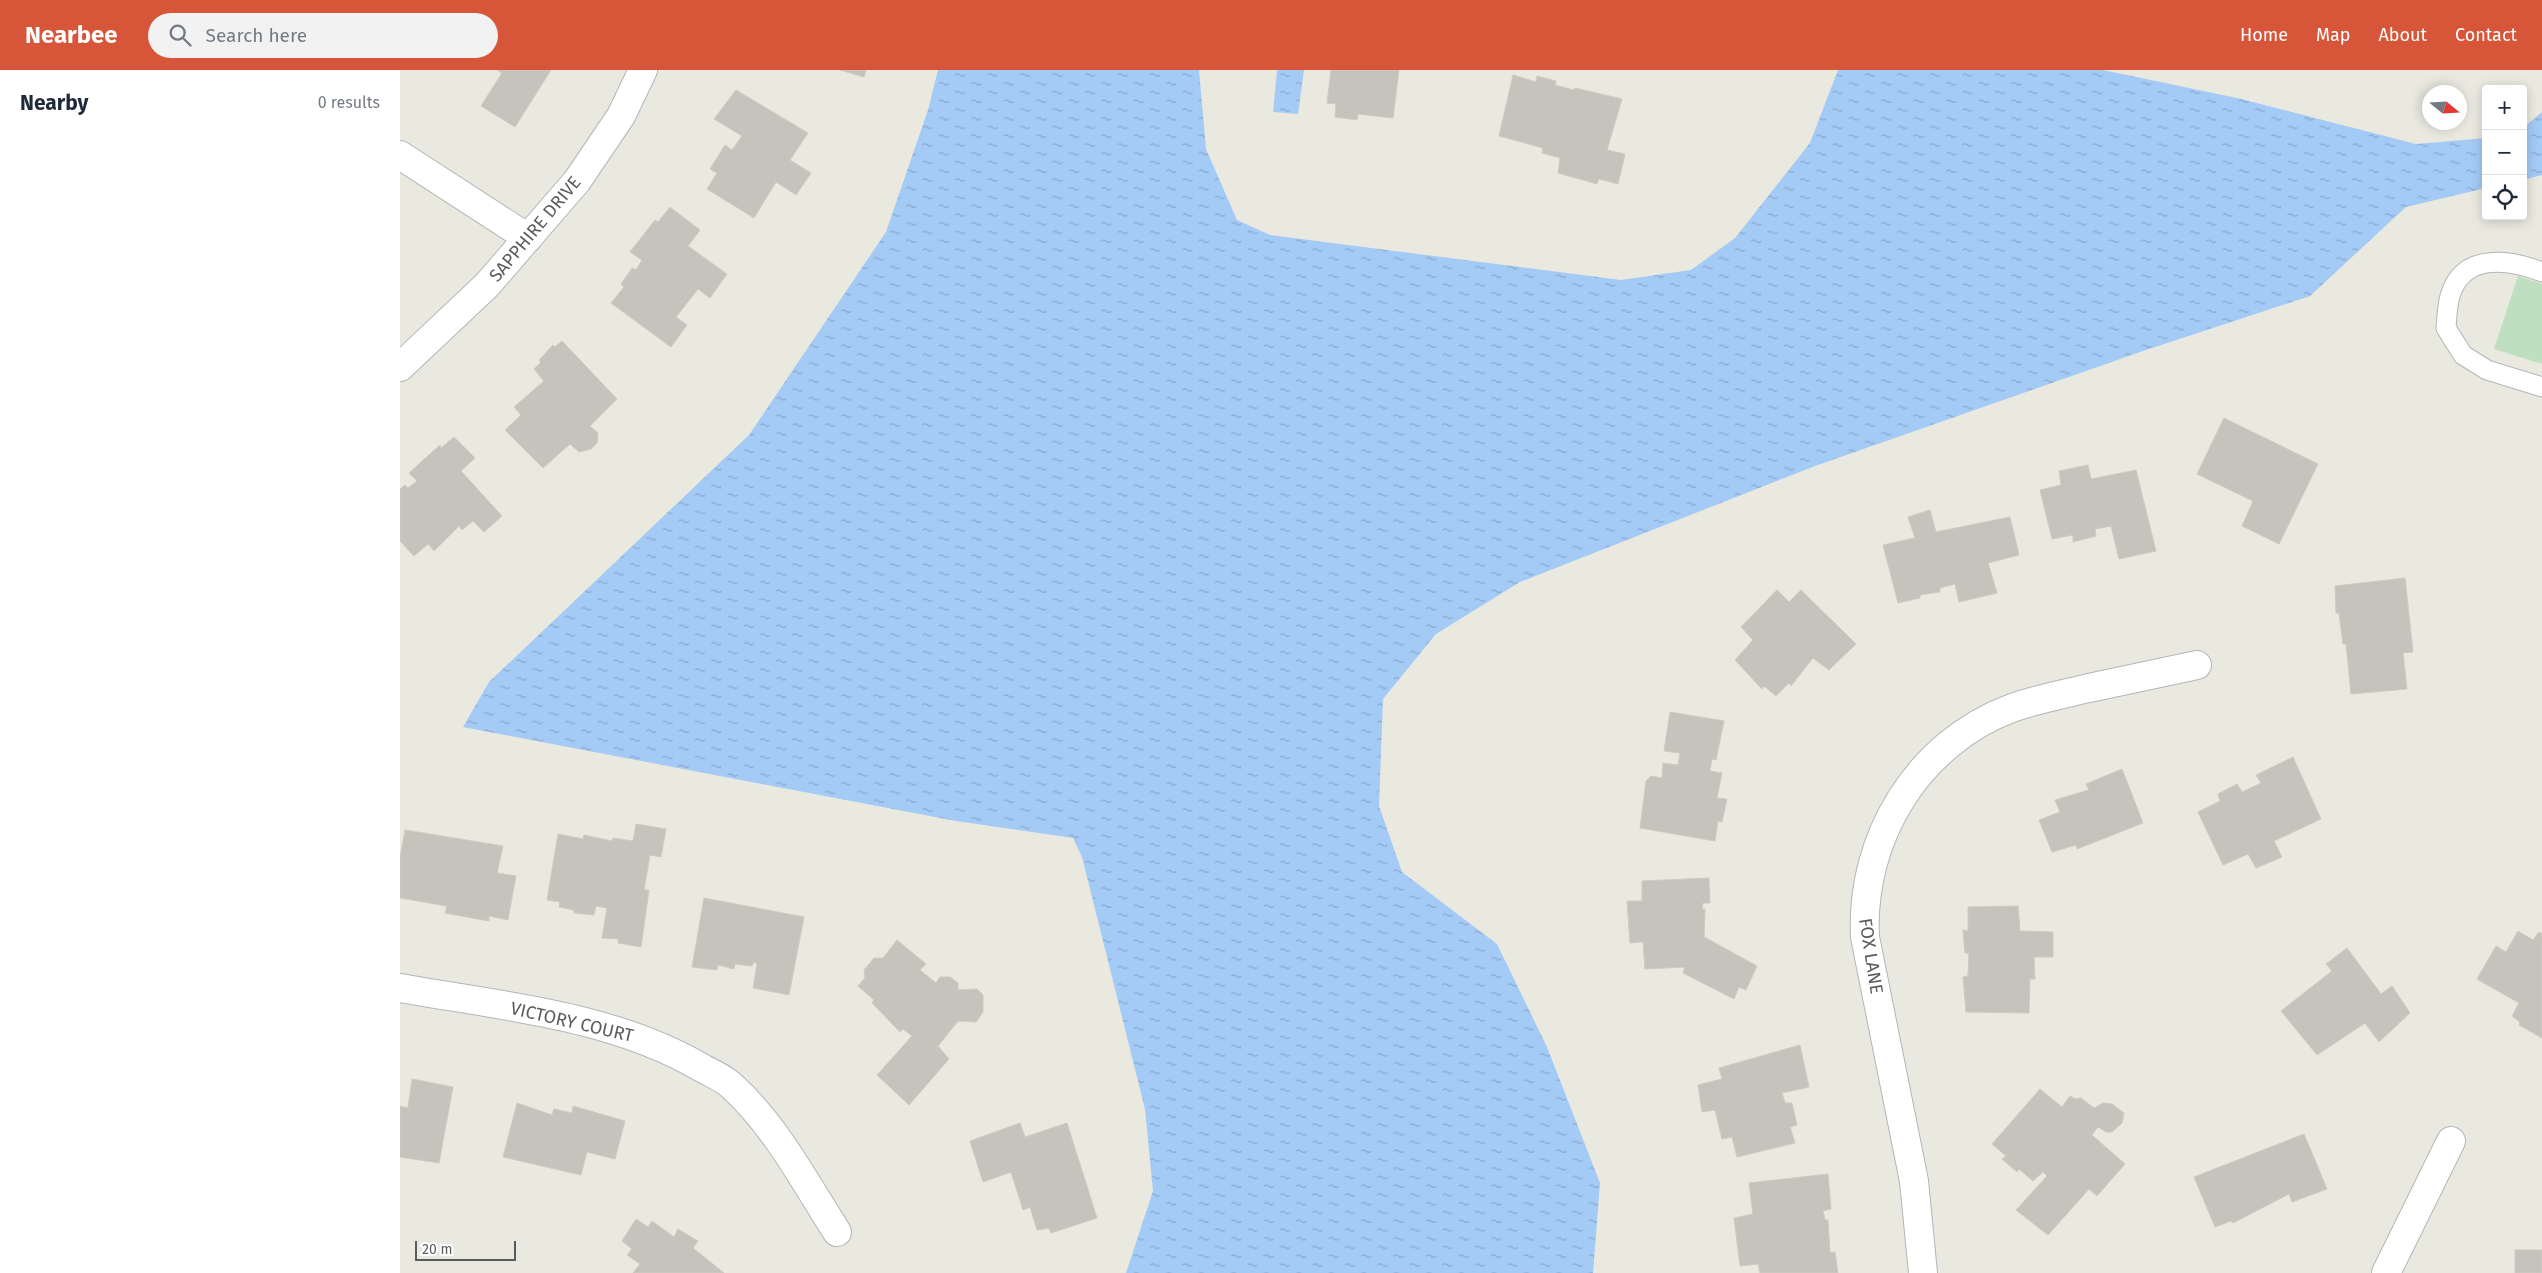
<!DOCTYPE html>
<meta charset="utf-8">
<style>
body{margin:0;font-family:"Fira Sans",sans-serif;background:#f2f2f3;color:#1f2937}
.controls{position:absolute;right:15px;top:15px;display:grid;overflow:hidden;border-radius:5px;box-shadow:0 2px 12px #0003}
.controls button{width:45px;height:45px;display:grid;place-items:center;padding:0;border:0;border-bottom:1px solid #e0e1e3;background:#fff;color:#1f2937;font:25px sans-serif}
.compass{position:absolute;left:2022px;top:15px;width:45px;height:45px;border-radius:50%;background:#fff;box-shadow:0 2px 12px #0003;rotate:108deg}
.scale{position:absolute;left:15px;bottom:12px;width:101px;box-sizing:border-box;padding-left:5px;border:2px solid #595b5f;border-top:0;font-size:14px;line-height:18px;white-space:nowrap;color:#595b5f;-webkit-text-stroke:4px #fff;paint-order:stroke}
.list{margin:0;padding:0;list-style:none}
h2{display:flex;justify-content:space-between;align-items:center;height:65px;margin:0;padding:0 20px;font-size:21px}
h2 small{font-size:16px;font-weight:400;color:#747a83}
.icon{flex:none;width:28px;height:28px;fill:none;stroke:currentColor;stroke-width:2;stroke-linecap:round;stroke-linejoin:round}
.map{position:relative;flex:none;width:2142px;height:1203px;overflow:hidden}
header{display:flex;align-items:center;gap:30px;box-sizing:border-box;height:70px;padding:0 25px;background:#d75539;color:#fff}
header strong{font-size:24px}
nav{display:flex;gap:28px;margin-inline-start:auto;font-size:18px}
.search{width:350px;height:45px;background:#f2f2f3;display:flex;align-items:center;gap:12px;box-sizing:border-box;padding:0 18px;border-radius:28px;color:#747a83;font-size:19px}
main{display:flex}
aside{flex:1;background:#fff}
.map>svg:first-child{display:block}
.green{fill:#bee0c1}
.water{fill:url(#water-ripples)}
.building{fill:#c6c3bc;stroke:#cecbbf}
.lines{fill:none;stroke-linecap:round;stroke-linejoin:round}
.lane-casing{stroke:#b3b5b9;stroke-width:21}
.street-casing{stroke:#b3b5b9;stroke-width:30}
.lane{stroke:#fff;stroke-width:19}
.street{stroke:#fff;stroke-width:28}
.labels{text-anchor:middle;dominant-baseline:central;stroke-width:4;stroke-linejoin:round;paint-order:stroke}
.street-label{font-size:18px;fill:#595b5f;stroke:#fff}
</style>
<header>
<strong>Nearbee</strong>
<div class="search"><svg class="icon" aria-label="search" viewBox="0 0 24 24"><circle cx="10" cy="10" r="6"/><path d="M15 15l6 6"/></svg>Search here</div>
<nav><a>Home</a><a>Map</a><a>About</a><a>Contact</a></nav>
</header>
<main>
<aside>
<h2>Nearby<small>0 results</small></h2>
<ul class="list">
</ul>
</aside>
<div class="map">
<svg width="2142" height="1203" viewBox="0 0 2142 1203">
<defs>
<pattern id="water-ripples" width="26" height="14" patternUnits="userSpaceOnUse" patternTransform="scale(1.25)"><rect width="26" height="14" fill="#a4caf6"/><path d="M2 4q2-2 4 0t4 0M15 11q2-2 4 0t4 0" fill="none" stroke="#89a7ca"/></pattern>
</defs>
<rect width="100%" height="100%" fill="#eae9e0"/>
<polygon class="green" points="2118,206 2142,214 2142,294 2094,279"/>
<g class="water">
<polygon points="538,0 799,0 806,79 837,150 870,165 1221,210 1291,200 1335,168 1410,73 1438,0 1703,0 1837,28 2016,74 2086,68 2086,118 2006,137 1910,226 1740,282 1415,396 1120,512 1036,564 983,629 979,736 1002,802 1097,874 1147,977 1200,1113 1193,1203 726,1203 753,1121 745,1039 682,787 673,768 556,751 63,657 89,612 349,365 486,162 528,40"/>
<polygon points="877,0 904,0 898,44 873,42"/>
<polygon points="2142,42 2142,105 2123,110 2123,58"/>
</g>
<g class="building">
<polygon points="97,0 151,0 115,57 81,36 102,3"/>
<polygon points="440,0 466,0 464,7"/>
<polygon points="931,0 999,0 993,48 958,44 957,50 935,47 936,34 927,33"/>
<polygon points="1113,5 1136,12 1137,6 1156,11 1155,15 1174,20 1175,18 1222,29 1207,80 1225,84 1218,114 1199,109 1197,114 1158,103 1160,88 1142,83 1143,78 1099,66"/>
<polygon points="336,20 408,63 390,90 411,103 396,125 376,112 354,148 307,119 317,103 310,99 325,75 332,80 342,66 314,49"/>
<polygon points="270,137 300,160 288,176 327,204 310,228 298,219 276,247 287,255 271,277 211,233 224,217 221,214 232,198 236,200 242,190 230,182 255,150 258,152"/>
<polygon points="162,271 217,329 190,356 198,363 197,373 191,379 179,382 170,374 143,398 105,360 121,345 114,337 144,311 134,299 141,292 139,290 153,275 155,277"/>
<polygon points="1824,348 1918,394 1879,474 1842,456 1853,431 1797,404"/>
<polygon points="54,367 75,388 61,401 102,446 84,462 73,451 62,460 59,456 34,481 28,474 14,486 0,471 0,419 5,415 8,418 17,411 9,403 40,375 41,378"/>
<polygon points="1688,395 1691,409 1736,400 1756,481 1719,489 1711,456 1695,459 1696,466 1673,472 1673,465 1652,469 1640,420 1661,415 1659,401"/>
<polygon points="1530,440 1536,462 1610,447 1619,485 1588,493 1597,523 1559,532 1555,514 1540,518 1540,522 1520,525 1520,528 1498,533 1483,475 1515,468 1508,447"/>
<polygon points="2005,508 2013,582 2003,583 2007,619 1951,624 1946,574 1943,574 1939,543 1936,543 1935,516"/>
<polygon points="1377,520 1389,532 1401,520 1456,574 1429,600 1413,588 1391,616 1389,613 1376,626 1364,616 1362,619 1335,590 1353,570 1341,557"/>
<polygon points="1270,642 1324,651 1316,690 1312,689 1310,701 1322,703 1317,728 1327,729 1322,752 1318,751 1315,771 1240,758 1246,711 1251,706 1262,708 1263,693 1278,695 1280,683 1264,681"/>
<polygon points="1893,687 1921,749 1874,771 1882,787 1856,798 1848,784 1823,795 1798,742 1820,731 1818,724 1837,714 1842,722 1861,713 1856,705"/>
<polygon points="1722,699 1743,753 1677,779 1676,775 1652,782 1639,750 1660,742 1655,730 1689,720 1686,714"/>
<polygon points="236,754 266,759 261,787 250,785 244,820 249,820 241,877 218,873 219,869 202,868 207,838 196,836 194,845 174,843 174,840 159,837 160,832 147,830 158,764 183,769 184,765 212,771 213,768 233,771"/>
<polygon points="5,760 103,776 97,803 116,806 108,850 89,846 89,851 45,843 47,836 0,828 0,788"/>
<polygon points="1309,808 1310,833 1303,833 1302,839 1305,839 1304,867 1357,896 1346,920 1339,917 1334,929 1283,903 1285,897 1245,899 1243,872 1230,873 1227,831 1242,831 1242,811"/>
<polygon points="304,828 404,847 389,925 353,918 357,894 354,892 352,896 335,894 334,899 318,895 317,900 292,897"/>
<polygon points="1618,836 1620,861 1653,862 1653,887 1634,887 1635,909 1630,909 1629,943 1566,942 1563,907 1568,906 1569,883 1565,883 1563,860 1568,861 1568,837"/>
<polygon points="2118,861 2133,870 2139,862 2142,864 2142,968 2119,955 2120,952 2112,946 2119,933 2077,909 2096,876 2106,882"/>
<polygon points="497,870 526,894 520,900 536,913 540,907 550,907 558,913 558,920 577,919 583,925 583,942 576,952 558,951 538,976 549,989 509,1035 477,1005 512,966 503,959 500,962 472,933 474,930 458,916 465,908 464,900 474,888 483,888"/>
<polygon points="1947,878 1981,924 1992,916 2010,943 1979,972 1965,953 1917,985 1881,941 1932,901 1926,894"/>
<polygon points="1400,975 1409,1017 1382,1023 1385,1033 1392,1033 1397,1055 1390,1057 1395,1073 1337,1087 1332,1067 1322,1069 1315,1040 1302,1042 1298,1015 1322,1009 1319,998"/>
<polygon points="12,1009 53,1017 39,1093 0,1087 0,1036 8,1038"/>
<polygon points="1640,1019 1662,1037 1670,1026 1675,1029 1681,1028 1694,1038 1703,1033 1712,1034 1724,1043 1722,1053 1712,1062 1706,1062 1698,1057 1692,1065 1725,1094 1697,1126 1689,1119 1648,1165 1616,1140 1647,1106 1643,1102 1633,1111 1619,1099 1617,1102 1602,1089 1606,1086 1592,1074"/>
<polygon points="117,1033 152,1045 154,1039 172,1043 173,1036 225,1051 215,1089 187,1082 181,1105 103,1087"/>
<polygon points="620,1053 625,1067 667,1053 697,1148 651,1163 649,1158 637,1160 630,1137 623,1140 611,1102 583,1112 570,1071"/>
<polygon points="1904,1064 1927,1119 1892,1132 1889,1124 1833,1153 1831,1151 1815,1157 1794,1107"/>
<polygon points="1428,1104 1431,1139 1423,1141 1425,1150 1428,1150 1430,1183 1435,1182 1438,1203 1360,1203 1358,1194 1340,1196 1334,1148 1353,1144 1349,1113"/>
<polygon points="236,1149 248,1157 252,1151 274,1167 278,1159 298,1171 293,1178 324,1203 233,1203 240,1194 227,1185 232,1179 222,1171"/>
<rect x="2115" y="1180" width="27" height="23"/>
</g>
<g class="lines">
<defs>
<path id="lane" d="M 2142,202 C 2111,190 2065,182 2051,223 C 2047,233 2047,247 2046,258 L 2063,285 L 2087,300 L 2142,317"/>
<g id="street">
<polyline points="0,85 128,168"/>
<polyline points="0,297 87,215 177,111 221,46 243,0"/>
<path d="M 0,918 C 101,936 212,945 302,998 C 313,1004 326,1009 334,1018 C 377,1058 406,1114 437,1162"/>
<path d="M 1523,1203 L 1514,1111 L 1465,867 C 1460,768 1518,673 1612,638 C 1637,629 1664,624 1689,618 C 1725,610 1761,603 1797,595"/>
<polyline points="1986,1203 2051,1071"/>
</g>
</defs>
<use href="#lane" class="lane-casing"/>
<use href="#street" class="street-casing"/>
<use href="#lane" class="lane"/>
<use href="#street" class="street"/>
</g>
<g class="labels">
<g class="street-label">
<text transform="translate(135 159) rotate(-50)">SAPPHIRE DRIVE</text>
<text transform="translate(1471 886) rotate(81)">FOX LANE</text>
<text transform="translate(172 952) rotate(13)">VICTORY COURT</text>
</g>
</g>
</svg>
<div class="controls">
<button>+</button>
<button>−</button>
<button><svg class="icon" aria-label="locate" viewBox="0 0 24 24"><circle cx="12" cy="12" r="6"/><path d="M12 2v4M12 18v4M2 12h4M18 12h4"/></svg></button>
</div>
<svg class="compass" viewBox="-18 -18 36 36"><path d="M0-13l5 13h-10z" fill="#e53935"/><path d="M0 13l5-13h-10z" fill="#747a83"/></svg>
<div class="scale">20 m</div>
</div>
</main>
